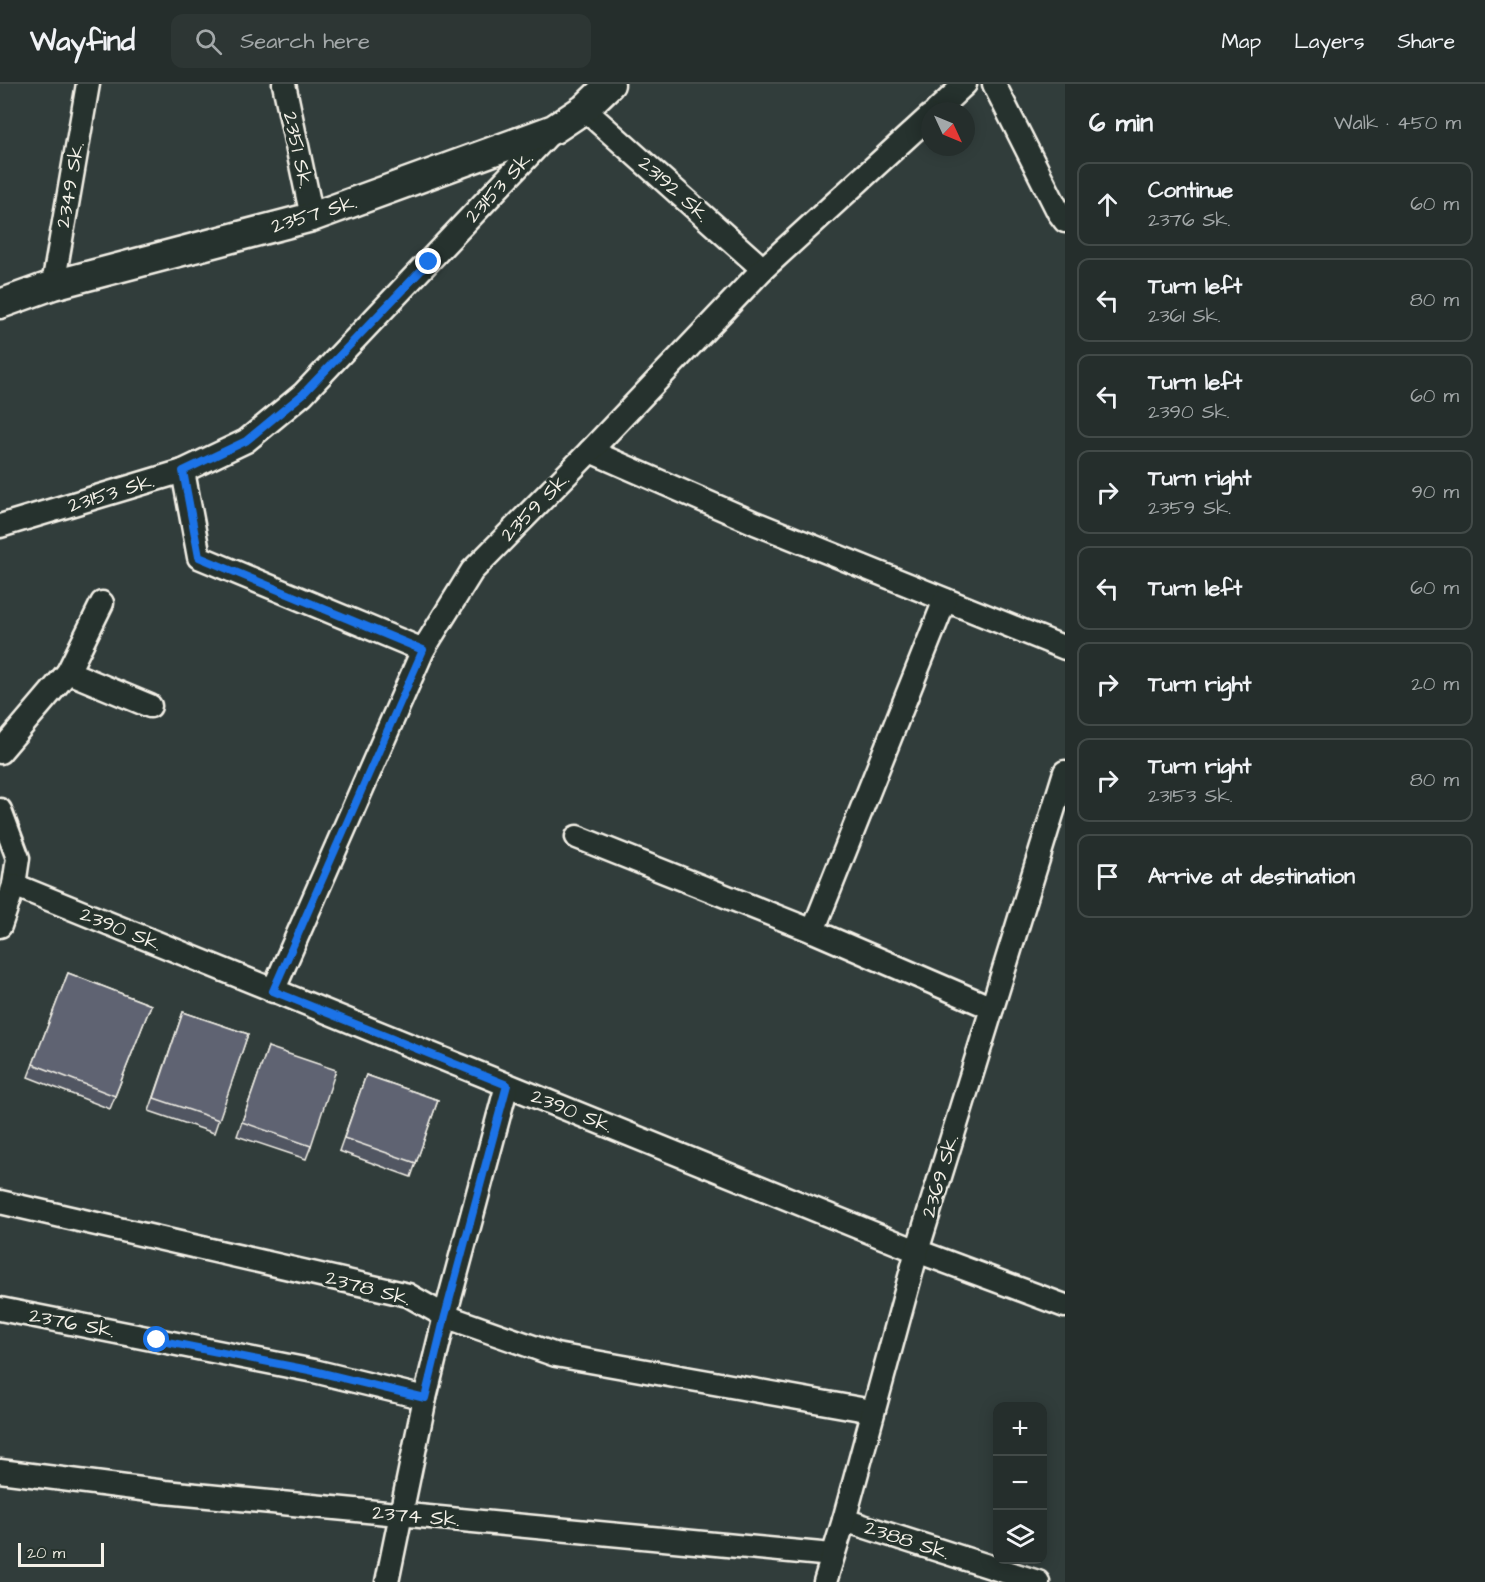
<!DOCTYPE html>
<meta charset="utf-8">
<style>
body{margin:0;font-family:"Architects Daughter",sans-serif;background:#2d3634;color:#f1f3f6}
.controls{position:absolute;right:18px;bottom:18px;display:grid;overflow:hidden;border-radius:12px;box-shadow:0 3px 15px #0003}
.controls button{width:54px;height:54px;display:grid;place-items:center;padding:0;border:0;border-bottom:2px solid #424a48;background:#252e2c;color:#f1f3f6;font:30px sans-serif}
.compass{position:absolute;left:921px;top:18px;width:54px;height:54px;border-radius:50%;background:#252e2c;box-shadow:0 3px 15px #0003;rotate:134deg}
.scale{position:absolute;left:18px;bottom:15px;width:86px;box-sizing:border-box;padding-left:6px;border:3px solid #f4f1e8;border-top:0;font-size:16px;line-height:21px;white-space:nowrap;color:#f4f1e8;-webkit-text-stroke:4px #26332d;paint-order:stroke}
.stop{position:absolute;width:18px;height:18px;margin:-14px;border:4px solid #1a73e8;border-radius:50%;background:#fff}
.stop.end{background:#1a73e8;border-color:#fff;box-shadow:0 2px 6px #0008}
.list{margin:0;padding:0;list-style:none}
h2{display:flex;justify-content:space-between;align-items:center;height:78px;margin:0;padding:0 24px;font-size:26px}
h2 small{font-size:20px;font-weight:400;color:#a3a8a9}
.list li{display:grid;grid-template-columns:39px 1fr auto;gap:18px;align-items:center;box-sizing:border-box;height:84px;margin:0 12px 12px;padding:0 12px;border:2px solid #424a48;border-radius:12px}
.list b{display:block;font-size:22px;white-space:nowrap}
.list p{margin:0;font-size:20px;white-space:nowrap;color:#a3a8a9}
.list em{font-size:20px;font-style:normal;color:#a3a8a9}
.icon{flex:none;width:33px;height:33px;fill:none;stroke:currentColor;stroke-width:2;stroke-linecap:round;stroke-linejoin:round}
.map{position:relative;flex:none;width:1065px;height:1498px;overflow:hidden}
header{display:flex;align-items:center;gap:36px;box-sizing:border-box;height:84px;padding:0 30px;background:#252e2c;border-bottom:2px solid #424a48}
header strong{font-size:28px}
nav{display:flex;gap:33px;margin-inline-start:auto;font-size:21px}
.search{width:420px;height:54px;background:#2d3634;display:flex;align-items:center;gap:15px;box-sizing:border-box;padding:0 21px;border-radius:12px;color:#a3a8a9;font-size:22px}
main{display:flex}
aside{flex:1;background:#252e2c}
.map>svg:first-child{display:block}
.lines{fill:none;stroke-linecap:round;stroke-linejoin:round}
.minor-casing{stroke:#f4f1e8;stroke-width:27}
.tertiary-casing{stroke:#f4f1e8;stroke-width:33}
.minor{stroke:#26332d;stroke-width:22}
.tertiary{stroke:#26332d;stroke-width:28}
.wall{fill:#515662;stroke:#f4f1e8;stroke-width:1.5}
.building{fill:#5e6472;stroke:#f4f1e8;stroke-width:1.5}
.route{stroke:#1a73e8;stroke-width:8}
.labels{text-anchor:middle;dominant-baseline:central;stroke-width:6;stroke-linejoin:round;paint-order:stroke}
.street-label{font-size:21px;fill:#f4f1e8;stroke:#26332d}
</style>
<header>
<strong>Wayfind</strong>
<div class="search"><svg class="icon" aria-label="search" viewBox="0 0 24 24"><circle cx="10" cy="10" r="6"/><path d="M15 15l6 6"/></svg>Search here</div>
<nav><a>Map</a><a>Layers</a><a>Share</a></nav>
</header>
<main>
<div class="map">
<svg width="1065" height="1498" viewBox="0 0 1065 1498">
<rect width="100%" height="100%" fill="#313d3b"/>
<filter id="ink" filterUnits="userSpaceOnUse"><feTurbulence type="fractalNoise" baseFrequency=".0167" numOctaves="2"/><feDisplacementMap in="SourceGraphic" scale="12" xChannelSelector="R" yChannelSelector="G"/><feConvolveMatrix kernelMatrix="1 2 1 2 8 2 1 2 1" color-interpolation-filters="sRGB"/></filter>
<g filter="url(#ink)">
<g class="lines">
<defs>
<g id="minor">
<polyline points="284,0 312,133"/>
<polyline points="994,0 1059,129 1065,137"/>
<polyline points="584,25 763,185"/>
<polyline points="936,27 965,0"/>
<polyline points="53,201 88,0"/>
<polyline points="590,367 755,439 1065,564"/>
<polyline points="183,387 199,473 423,566"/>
<polyline points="0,442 183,387 246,357 303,310 553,46"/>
<polyline points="68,588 150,622"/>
<polyline points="0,668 68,588 102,519"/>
<polyline points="0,726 18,774 14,801 0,842"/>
<polyline points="577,753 813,847 992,924"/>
<polyline points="14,801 917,1167 1065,1222"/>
<polyline points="813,847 945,516"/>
<polyline points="273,907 423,566 472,487 590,367 763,185 930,32"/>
<polyline points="0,1118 408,1211 445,1232 556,1271 872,1327"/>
<polyline points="0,1225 314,1287 425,1314"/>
<polyline points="0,1387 165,1408 832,1471"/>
<polyline points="844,1436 1038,1498"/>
<polyline points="387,1498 425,1314 445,1232 507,1001"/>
<polyline points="825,1498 844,1436 917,1167 1065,688"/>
</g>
<polyline id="tertiary" points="0,220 53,201 312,133 554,45 584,25 610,0"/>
</defs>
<use href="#minor" class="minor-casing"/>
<use href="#tertiary" class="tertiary-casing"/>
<use href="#minor" class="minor"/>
<use href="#tertiary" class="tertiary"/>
</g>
<g class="wall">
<polygon points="68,889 151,921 110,1025 28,993"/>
<polygon points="183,928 248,950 214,1049 149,1027"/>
<polygon points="268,963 311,1062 306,1075 237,1052"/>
<polygon points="366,991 438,1016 411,1093 339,1067"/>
</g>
<g class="building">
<polygon points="68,889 151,921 115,1012 33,980"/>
<polygon points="183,928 248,950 219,1036 154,1014"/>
<polygon points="268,963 336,986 311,1062 242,1038"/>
<polygon points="366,991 438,1016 416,1079 344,1054"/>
</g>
</g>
<g class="lines" filter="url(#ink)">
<polyline class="route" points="157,1256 314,1287 425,1314 445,1232 507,1001 273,907 423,566 199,473 183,387 246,357 303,310 429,178"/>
</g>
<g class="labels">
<g class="street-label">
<text transform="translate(298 66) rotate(78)">2351 Sk.</text>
<text transform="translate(70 101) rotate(-80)">2349 Sk.</text>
<text transform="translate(499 103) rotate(-47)">23153 Sk.</text>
<text transform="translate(674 105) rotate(42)">23192 Sk.</text>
<text transform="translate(314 130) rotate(-17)">2357 Sk.</text>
<text transform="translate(111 409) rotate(-17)">23153 Sk.</text>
<text transform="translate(535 423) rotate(-45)">2359 Sk.</text>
<text transform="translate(121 845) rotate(22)">2390 Sk.</text>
<text transform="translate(572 1027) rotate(22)">2390 Sk.</text>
<text transform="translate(940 1092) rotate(-73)">2369 Sk.</text>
<text transform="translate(368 1204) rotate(15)">2378 Sk.</text>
<text transform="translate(72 1239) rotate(11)">2376 Sk.</text>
<text transform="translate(416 1432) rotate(5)">2374 Sk.</text>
<text transform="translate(907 1456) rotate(18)">2388 Sk.</text>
</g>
</g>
</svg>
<div class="controls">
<button>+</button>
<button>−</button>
<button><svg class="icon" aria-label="layers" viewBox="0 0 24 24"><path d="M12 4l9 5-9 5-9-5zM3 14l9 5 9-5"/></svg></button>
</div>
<svg class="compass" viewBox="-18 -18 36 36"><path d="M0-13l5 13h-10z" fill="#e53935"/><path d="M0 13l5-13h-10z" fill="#a3a8a9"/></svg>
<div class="scale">20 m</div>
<div class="stop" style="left:157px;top:1256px"></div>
<div class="stop end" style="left:429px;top:178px"></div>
</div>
<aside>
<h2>6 min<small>Walk · 450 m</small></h2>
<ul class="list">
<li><svg class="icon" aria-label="ahead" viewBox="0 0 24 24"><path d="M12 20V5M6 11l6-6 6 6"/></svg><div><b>Continue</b><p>2376 Sk.</p></div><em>60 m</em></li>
<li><svg class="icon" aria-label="left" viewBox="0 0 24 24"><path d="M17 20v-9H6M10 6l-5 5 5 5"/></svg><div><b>Turn left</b><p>2361 Sk.</p></div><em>80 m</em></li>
<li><svg class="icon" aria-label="left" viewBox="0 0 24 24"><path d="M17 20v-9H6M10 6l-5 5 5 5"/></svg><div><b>Turn left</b><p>2390 Sk.</p></div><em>60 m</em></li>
<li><svg class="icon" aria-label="right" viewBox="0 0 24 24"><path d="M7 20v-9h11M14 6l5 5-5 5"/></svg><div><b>Turn right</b><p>2359 Sk.</p></div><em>90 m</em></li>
<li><svg class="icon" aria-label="left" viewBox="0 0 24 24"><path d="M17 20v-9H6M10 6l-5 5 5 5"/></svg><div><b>Turn left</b></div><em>60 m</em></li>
<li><svg class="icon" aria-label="right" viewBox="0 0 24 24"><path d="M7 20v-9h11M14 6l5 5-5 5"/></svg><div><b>Turn right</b></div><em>20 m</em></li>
<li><svg class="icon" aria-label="right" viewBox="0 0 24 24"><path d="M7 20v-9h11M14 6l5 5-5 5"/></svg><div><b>Turn right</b><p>23153 Sk.</p></div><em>80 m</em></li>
<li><svg class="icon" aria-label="arrive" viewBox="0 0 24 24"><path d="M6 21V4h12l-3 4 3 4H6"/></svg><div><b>Arrive at destination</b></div></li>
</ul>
</aside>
</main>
